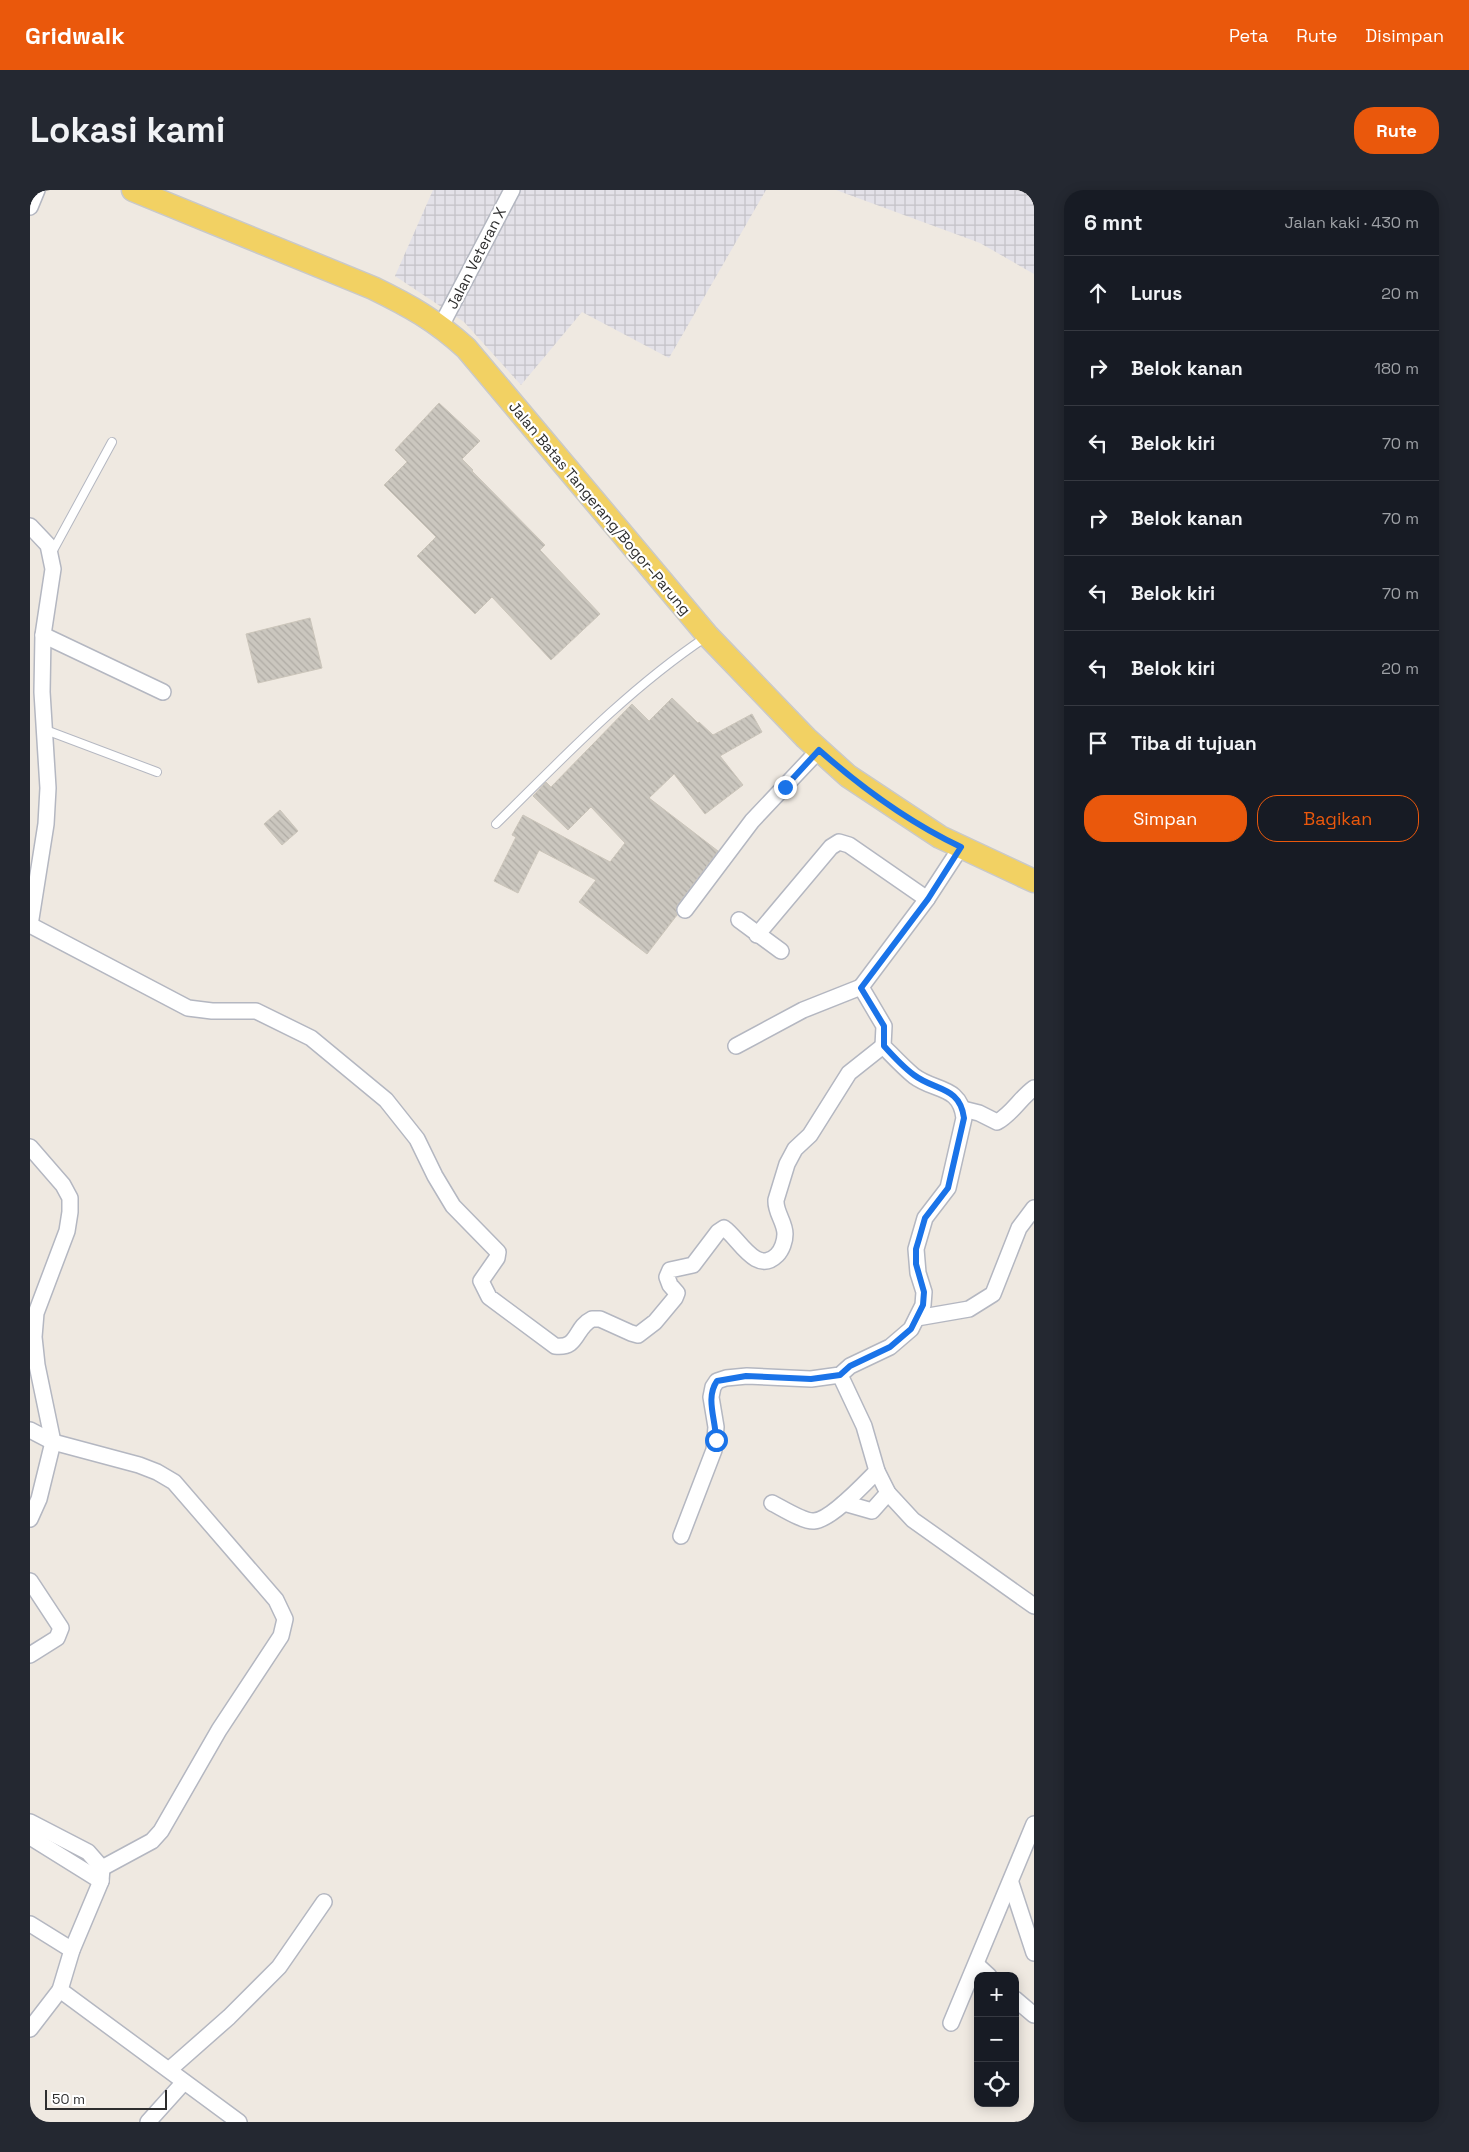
<!DOCTYPE html>
<html lang="id">
<meta charset="utf-8">
<style>
body{margin:0;font-family:"Space Grotesk",sans-serif;background:#242831;color:#f1f3f6}
.controls{position:absolute;right:15px;bottom:15px;display:grid;overflow:hidden;border-radius:10px;box-shadow:0 2px 12px #0003}
.controls button{width:45px;height:45px;display:grid;place-items:center;padding:0;border:0;border-bottom:1px solid #363941;background:#171b24;color:#f1f3f6;font:25px sans-serif}
.scale{position:absolute;left:15px;bottom:12px;width:122px;box-sizing:border-box;padding-left:5px;border:2px solid #2e2e2e;border-top:0;font-size:14px;line-height:18px;white-space:nowrap;color:#2e2e2e;-webkit-text-stroke:4px #fff;paint-order:stroke}
.stop{position:absolute;width:15px;height:15px;margin:-11px;border:4px solid #1a73e8;border-radius:50%;background:#fff}
.stop.end{background:#1a73e8;border-color:#fff;box-shadow:0 1px 5px #0008}
.list{margin:0;padding:0;list-style:none}
h2{display:flex;justify-content:space-between;align-items:center;height:65px;margin:0;padding:0 20px;font-size:21px}
h2 small{font-size:16px;font-weight:400;color:#9ea1a6}
.list li{display:grid;grid-template-columns:32px 1fr auto;gap:15px;align-items:center;box-sizing:border-box;height:75px;padding:0 20px;border-top:1px solid #363941}
.list b{display:block;font-size:19px;white-space:nowrap}
.list em{font-size:16px;font-style:normal;color:#9ea1a6}
.actions{display:flex;gap:10px;padding:15px 20px}
.actions a{flex:1;padding:11px 0;border:1px solid #ea580c;border-radius:20px;text-align:center;font-size:18px;color:#ea580c}
.actions .main{background:#ea580c;color:#fff}
.icon{flex:none;width:28px;height:28px;fill:none;stroke:currentColor;stroke-width:2;stroke-linecap:round;stroke-linejoin:round}
.map{position:relative;flex:none;width:1004px;height:1932px;overflow:hidden;border-radius:20px}
header{display:flex;align-items:center;gap:30px;box-sizing:border-box;height:70px;padding:0 25px;background:#ea580c;color:#fff}
header strong{font-size:24px}
nav{display:flex;gap:28px;margin-inline-start:auto;font-size:18px}
.intro{display:flex;align-items:center;justify-content:space-between;box-sizing:border-box;height:120px;padding:0 30px}
h1{margin:0;font-size:35px}
.button{padding:12px 22px;border-radius:20px;background:#ea580c;color:#fff;font-size:18px;font-weight:700}
main{display:flex;gap:30px;padding:0 30px}
aside{flex:1;background:#171b24;border-radius:20px;box-shadow:0 2px 12px #0003}
.map>svg:first-child{display:block}
.industrial{fill:url(#industrial-grid)}
.building{fill:url(#building-back-hatch);stroke:#cbc5ba}
.lines{fill:none;stroke-linecap:round;stroke-linejoin:round}
.service-casing{stroke:#b4b7c1;stroke-width:10}
.minor-casing{stroke:#b4b7c1;stroke-width:18}
.primary-casing{stroke:#c9c9c9;stroke-width:25}
.service{stroke:#fff;stroke-width:8}
.minor{stroke:#fff;stroke-width:15}
.primary{stroke:#f2d163;stroke-width:22}
.route{stroke:#1a73e8;stroke-width:6}
.labels{text-anchor:middle;dominant-baseline:central;stroke-width:4.5;stroke-linejoin:round;paint-order:stroke}
.street-label{font-size:15px;fill:#2e2e2e;stroke:#fff}
</style>
<header>
<strong>Gridwalk</strong>
<nav><a>Peta</a><a>Rute</a><a>Disimpan</a></nav>
</header>
<div class="intro"><h1>Lokasi kami</h1><a class="button">Rute</a></div>
<main>
<div class="map">
<svg width="1004" height="1932" viewBox="0 0 1004 1932">
<defs>
<pattern id="industrial-grid" width="8" height="8" patternUnits="userSpaceOnUse" patternTransform="scale(1.25)"><rect width="8" height="8" fill="#e3e1e8"/><path d="M0 4h8M4 0v8" fill="none" stroke="#c3c1c7"/></pattern>
<pattern id="building-back-hatch" width="6" height="6" patternUnits="userSpaceOnUse" patternTransform="scale(1.25)"><rect width="6" height="6" fill="#cbc7bf"/><path d="M-1 5l2 2M0 0l6 6M5-1l2 2" fill="none" stroke="#afaba4"/></pattern>
</defs>
<rect width="100%" height="100%" fill="#efe9e1"/>
<g class="industrial">
<polygon points="403,0 736,0 639,168 552,122 491,195 434,132 365,86"/>
<polygon points="806,0 1004,0 1004,84 950,53"/>
</g>
<g class="building">
<polygon points="409,213 450,251 432,269 443,280 442,281 515,355 510,360 570,424 521,470 462,407 445,424 387,366 406,347 354,295 377,272 365,260"/>
<polygon points="280,428 292,478 228,493 216,444"/>
<polygon points="642,508 668,533 669,532 683,545 722,524 732,542 690,566 713,595 675,624 644,584 619,608 688,661 648,714 646,719 647,725 617,764 549,712 566,690 509,660 488,703 464,691 486,647 482,645 493,625 580,672 595,653 561,617 538,640 503,606 516,592 521,597 602,514 619,531"/>
<polygon points="250,620 268,641 252,655 234,634"/>
</g>
<g class="lines">
<defs>
<g id="service">
<polyline points="21,364 82,252"/>
<polyline points="13,539 127,582"/>
<path d="M 466,634 C 533,568 597,500 676,447"/>
</g>
<g id="minor">
<polyline points="0,17 7,0"/>
<polyline points="411,136 482,0"/>
<polyline points="0,336 18,355 23,379 13,445 12,502 18,598 16,634 0,735"/>
<polyline points="13,445 133,502"/>
<polyline points="655,720 722,631 789,560"/>
<polyline points="709,730 751,761"/>
<path d="M 0,735 L 158,818 L 182,821 L 226,821 L 281,848 L 356,910 L 387,949 L 405,986 L 423,1016 L 468,1062 L 467,1068 L 451,1091 L 459,1107 L 525,1156 C 549,1159 544,1138 562,1129 L 570,1129 L 601,1143 L 608,1145 L 625,1132 L 645,1108 L 647,1103 L 640,1095 L 637,1087 L 640,1080 L 663,1075 L 688,1042 L 694,1038 C 708,1047 726,1086 747,1065 C 752,1060 755,1051 755,1044 C 755,1032 745,1022 746,1010 L 757,974 L 765,959 L 780,945 L 819,883 L 853,856"/>
<polyline points="727,745 801,657 809,652 819,655 897,709"/>
<polyline points="706,856 773,820 831,797"/>
<path d="M 933,919 L 949,923 L 967,932 C 982,924 990,908 1004,898"/>
<polyline points="0,957 33,995 40,1008 40,1022 37,1041 6,1123 4,1147 7,1175 23,1252 9,1309 0,1329"/>
<polyline points="887,1128 939,1119 963,1104 989,1038 1004,1018"/>
<polyline points="810,1185 834,1236 847,1281 858,1303 883,1330 1004,1416"/>
<polyline points="0,1240 23,1252 109,1275 127,1282 144,1292 246,1410 255,1429 251,1446 189,1540 131,1641 122,1651 72,1678"/>
<path d="M 742,1313 C 752,1318 774,1332 784,1331 C 801,1330 835,1293 847,1281"/>
<polyline points="814,1313 842,1321 858,1303"/>
<path d="M 651,1346 L 684,1260 L 686,1237 L 681,1207 L 683,1197 L 687,1191 L 696,1188 L 717,1186 L 781,1189 L 810,1185 L 820,1176 L 860,1157 L 881,1139 L 893,1115 L 894,1102 L 888,1083 L 886,1059 L 895,1028 L 918,998 L 934,928 C 930,895 905,902 884,886 C 873,877 863,866 853,856 L 854,836 L 831,797 L 897,709 L 931,657"/>
<polyline points="0,1391 31,1438 27,1448 0,1465"/>
<polyline points="0,1632 58,1662 72,1678 71,1691 42,1760 30,1800 209,1932"/>
<polyline points="0,1647 71,1691"/>
<polyline points="981,1693 1004,1763"/>
<polyline points="0,1734 42,1760"/>
<polyline points="947,1775 959,1786"/>
<polyline points="985,1809 1004,1825"/>
<polyline points="921,1833 1004,1634"/>
<polyline points="0,1839 30,1800"/>
<polyline points="140,1879 199,1827 249,1777 294,1712"/>
<polyline points="118,1932 154,1892"/>
</g>
<path id="primary" d="M 103,0 L 343,98 C 380,116 405,130 436,158 L 678,446 L 776,548 L 818,586 L 910,647 L 1004,691"/>
</defs>
<use href="#service" class="service-casing"/>
<use href="#minor" class="minor-casing"/>
<use href="#primary" class="primary-casing"/>
<use href="#service" class="service"/>
<use href="#minor" class="minor"/>
<use href="#primary" class="primary"/>
</g>
<g class="lines">
<path class="route" d="M 686,1250 C 686,1230 675,1208 687,1191 L 716,1186 L 781,1189 L 810,1185 L 820,1176 L 860,1157 L 881,1139 L 893,1115 L 894,1102 L 886,1074 L 886,1059 L 889,1049 L 895,1028 L 918,998 L 934,928 C 930,896 905,901 884,885 C 873,877 863,866 854,856 L 854,836 L 831,798 L 898,709 L 931,657 C 880,633 832,598 789,560 L 755,597"/>
</g>
<g class="labels">
<g class="street-label">
<text transform="translate(446 68) rotate(-63)">Jalan Veteran X</text>
<text transform="translate(570 318) rotate(50)">Jalan Batas Tangerang/Bogor–Parung</text>
</g>
</g>
</svg>
<div class="controls">
<button>+</button>
<button>−</button>
<button><svg class="icon" aria-label="locate" viewBox="0 0 24 24"><circle cx="12" cy="12" r="6"/><path d="M12 2v4M12 18v4M2 12h4M18 12h4"/></svg></button>
</div>
<div class="scale">50 m</div>
<div class="stop" style="left:686px;top:1250px"></div>
<div class="stop end" style="left:755px;top:597px"></div>
</div>
<aside>
<h2>6 mnt<small>Jalan kaki · 430 m</small></h2>
<ul class="list">
<li><svg class="icon" aria-label="ahead" viewBox="0 0 24 24"><path d="M12 20V5M6 11l6-6 6 6"/></svg><div><b>Lurus</b></div><em>20 m</em></li>
<li><svg class="icon" aria-label="right" viewBox="0 0 24 24"><path d="M7 20v-9h11M14 6l5 5-5 5"/></svg><div><b>Belok kanan</b></div><em>180 m</em></li>
<li><svg class="icon" aria-label="left" viewBox="0 0 24 24"><path d="M17 20v-9H6M10 6l-5 5 5 5"/></svg><div><b>Belok kiri</b></div><em>70 m</em></li>
<li><svg class="icon" aria-label="right" viewBox="0 0 24 24"><path d="M7 20v-9h11M14 6l5 5-5 5"/></svg><div><b>Belok kanan</b></div><em>70 m</em></li>
<li><svg class="icon" aria-label="left" viewBox="0 0 24 24"><path d="M17 20v-9H6M10 6l-5 5 5 5"/></svg><div><b>Belok kiri</b></div><em>70 m</em></li>
<li><svg class="icon" aria-label="left" viewBox="0 0 24 24"><path d="M17 20v-9H6M10 6l-5 5 5 5"/></svg><div><b>Belok kiri</b></div><em>20 m</em></li>
<li><svg class="icon" aria-label="arrive" viewBox="0 0 24 24"><path d="M6 21V4h12l-3 4 3 4H6"/></svg><div><b>Tiba di tujuan</b></div></li>
</ul>
<div class="actions"><a class="main">Simpan</a><a>Bagikan</a></div>
</aside>
</main>
